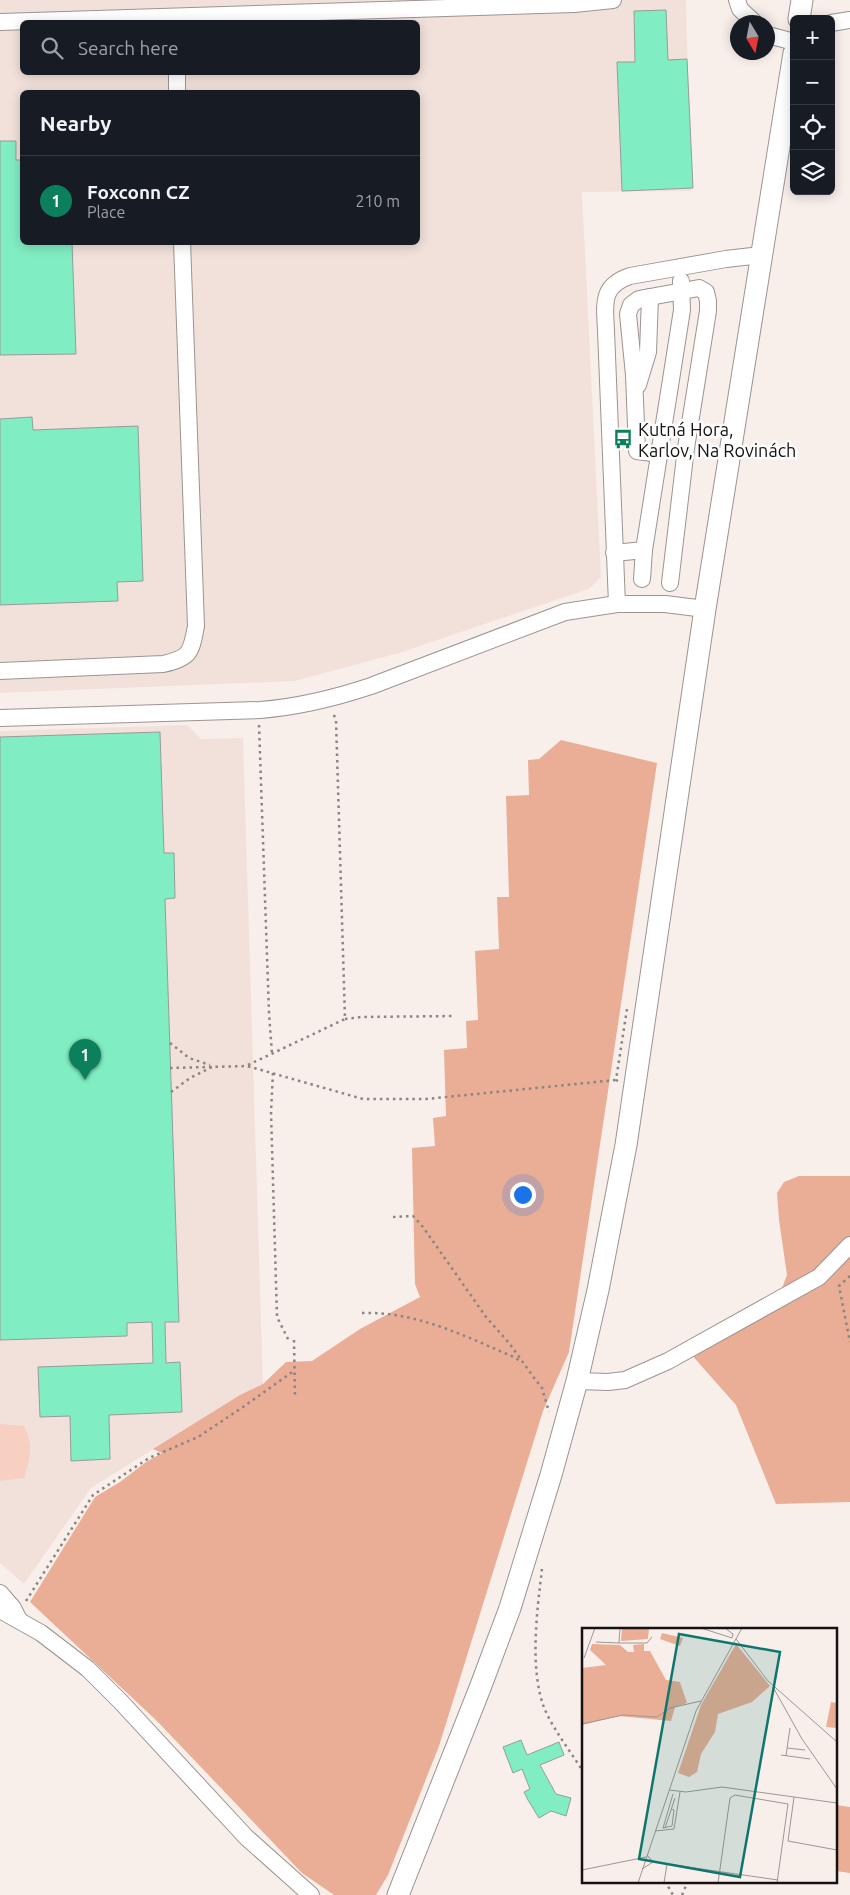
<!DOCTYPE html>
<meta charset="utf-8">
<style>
body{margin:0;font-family:Ubuntu,sans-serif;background:#242831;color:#f1f3f6}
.controls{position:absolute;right:15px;top:15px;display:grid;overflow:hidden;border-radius:8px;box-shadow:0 2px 12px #0003}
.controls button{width:45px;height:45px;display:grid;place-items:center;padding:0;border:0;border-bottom:1px solid #363941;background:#171b24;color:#f1f3f6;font:25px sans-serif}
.compass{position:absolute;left:730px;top:15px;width:45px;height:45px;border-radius:50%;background:#171b24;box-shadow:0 2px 12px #0003;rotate:170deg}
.you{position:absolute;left:522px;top:1194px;width:18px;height:18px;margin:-12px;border:4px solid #fff;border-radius:50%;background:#1a73e8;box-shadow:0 0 0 8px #1a73e833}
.badge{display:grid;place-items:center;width:32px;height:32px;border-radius:50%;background:#0c805d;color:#fff;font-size:16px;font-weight:700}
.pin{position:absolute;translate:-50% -41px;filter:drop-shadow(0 1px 2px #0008)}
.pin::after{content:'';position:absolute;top:26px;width:18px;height:15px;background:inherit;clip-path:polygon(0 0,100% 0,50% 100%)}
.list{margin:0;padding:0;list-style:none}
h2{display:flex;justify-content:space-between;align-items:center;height:65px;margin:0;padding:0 20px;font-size:21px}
h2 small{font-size:16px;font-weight:400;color:#9ea1a6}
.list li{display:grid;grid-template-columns:32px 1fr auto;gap:15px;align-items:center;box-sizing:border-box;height:90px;padding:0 20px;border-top:1px solid #363941}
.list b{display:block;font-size:19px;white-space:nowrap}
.list p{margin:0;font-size:16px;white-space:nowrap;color:#9ea1a6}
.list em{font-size:16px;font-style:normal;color:#9ea1a6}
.icon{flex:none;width:28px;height:28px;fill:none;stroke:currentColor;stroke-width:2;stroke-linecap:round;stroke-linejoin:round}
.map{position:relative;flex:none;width:850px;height:1895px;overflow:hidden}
.search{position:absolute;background:#171b24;box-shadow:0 2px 12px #0003;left:20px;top:20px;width:400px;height:55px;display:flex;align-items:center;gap:12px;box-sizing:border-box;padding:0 18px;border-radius:8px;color:#9ea1a6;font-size:19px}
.panel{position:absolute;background:#171b24;box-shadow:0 2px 12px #0003;left:20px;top:90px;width:400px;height:155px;border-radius:8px}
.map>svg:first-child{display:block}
.built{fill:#f2e1db;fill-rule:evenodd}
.green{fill:#eaad95}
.water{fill:#f7d0c2}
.building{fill:#81edc2;stroke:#959d99}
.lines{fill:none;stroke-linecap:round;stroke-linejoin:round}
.minor-casing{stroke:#9c9491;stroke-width:18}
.major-casing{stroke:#9c9491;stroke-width:23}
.path{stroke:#8a8482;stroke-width:2.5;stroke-dasharray:2.5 4;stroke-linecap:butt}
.minor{stroke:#fff;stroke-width:16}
.major{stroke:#fff;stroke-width:21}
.labels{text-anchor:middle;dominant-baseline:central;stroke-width:5;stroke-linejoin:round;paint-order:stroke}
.poi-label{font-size:18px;fill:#151211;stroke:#fefefe;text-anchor:start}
.inset-road{fill:none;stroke:#9d9794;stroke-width:1}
.view{fill:#0f766e;fill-opacity:0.15;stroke:#0f766e;stroke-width:2.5}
.inset-edge{fill:none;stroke:#151211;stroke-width:2.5}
</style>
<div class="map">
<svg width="850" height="1895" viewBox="0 0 850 1895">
<rect width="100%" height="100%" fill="#f8efeb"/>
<g class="built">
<path d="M 0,0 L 686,0 L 691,191 L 582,192 L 601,577 L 589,589 L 399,653 L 295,681 L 0,693 ZM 22,22 L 418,22 L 418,72 L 22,72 ZM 22,92 L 418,92 L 418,242 L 22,242 Z"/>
<polygon points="187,725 201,739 243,738 263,1384 240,1395 91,1488 24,1584 0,1563 0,731"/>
</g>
<g class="green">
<polygon points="561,740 657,763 569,1352 543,1411 439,1746 388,1875 376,1895 334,1895 302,1873 157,1721 30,1602 95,1497 120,1482 146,1462 162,1453 153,1449 240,1395 263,1384 286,1362 312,1361 360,1329 420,1297 415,1284 412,1148 435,1146 433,1118 446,1116 444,1050 467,1048 466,1021 478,1020 475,951 499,949 497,897 509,897 506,796 529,795 528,760 539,759"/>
<polygon points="799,1176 850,1176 850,1502 776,1504 736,1405 682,1344 781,1291 787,1275 779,1220 777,1193 784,1182"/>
<polygon points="836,1805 850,1807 850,1873 836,1871"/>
</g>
<path class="water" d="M 0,1424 L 24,1426 C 34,1445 30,1459 24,1478 L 0,1481 Z"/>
<g class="building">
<polygon points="666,10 668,60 687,59 693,188 622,191 617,62 635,62 634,11"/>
<polygon points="0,141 16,141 16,160 22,160 22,242 72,242 76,354 0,355"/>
<polygon points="32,417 33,430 138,426 143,581 117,582 118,601 0,605 0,419"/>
<polygon points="160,732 164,853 174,853 175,898 165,899 179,1322 165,1322 166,1363 180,1362 182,1412 109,1415 110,1459 71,1461 70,1416 40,1417 38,1367 153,1363 152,1322 127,1323 127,1336 0,1340 0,737"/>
<polygon points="521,1740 527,1755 559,1742 564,1755 540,1765 556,1794 571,1798 566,1816 551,1811 539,1818 528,1800 524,1792 530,1789 522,1769 513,1773 503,1747"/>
</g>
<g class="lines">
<defs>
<g id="minor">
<polyline points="737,0 740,9 754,22"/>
<polyline points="0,22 574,4 613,0"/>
<polyline points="831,23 850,20"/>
<polyline points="768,35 794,42"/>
<polyline points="177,72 177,92"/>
<polyline points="638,385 648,352 650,297"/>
<polyline points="660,454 637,451 634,375 628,314 631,305 639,299 699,288 706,292 708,301 708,311 686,448 670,583"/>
<polyline points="644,550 682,310 681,281"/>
<polyline points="614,553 644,550 642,579"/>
<path d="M 617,604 L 606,331 C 605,305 600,286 630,276 L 726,259 L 761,255"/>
<path d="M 0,671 L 163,664 C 191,658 191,652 196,626 L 182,242"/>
<path d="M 0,718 L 260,710 C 298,707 335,698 371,686 L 565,612 L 617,604 L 665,604 L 705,609"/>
<polyline points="577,1381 608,1382 625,1380 668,1361 819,1277 850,1245"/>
<polyline points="0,1593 13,1608 19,1620"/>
<polyline points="0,1610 41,1633 88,1669 121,1702 246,1837 311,1895"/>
</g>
<g id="major">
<polyline points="799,19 802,0"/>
<polyline points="398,1895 480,1688 510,1608 551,1475 577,1381 598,1290 626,1145 705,609 794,53"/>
</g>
</defs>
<use href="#minor" class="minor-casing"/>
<use href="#major" class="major-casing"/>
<g class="path">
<polyline points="259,725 269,1013 272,1054"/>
<polyline points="345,1019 361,1017 454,1016"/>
<polyline points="170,1043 189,1058 210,1065"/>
<polyline points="248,1065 345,1019 336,720 333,713"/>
<polyline points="170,1068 247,1066 363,1099 426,1099 616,1080"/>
<polyline points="273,1073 271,1112 277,1317 289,1341"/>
<polyline points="618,1081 616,1080 627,1009"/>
<polyline points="171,1092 190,1078 212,1067"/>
<polyline points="393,1217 413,1216 423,1227 486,1317 509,1343 535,1379 542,1388 549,1412"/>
<polyline points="850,1276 839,1286 850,1342"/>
<path d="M 362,1313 C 416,1311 467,1337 516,1358 L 520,1361"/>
<polyline points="294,1340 295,1398"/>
<path d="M 542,1569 C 537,1611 529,1671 545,1710 C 555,1732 571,1752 584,1773"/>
<polyline points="26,1601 93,1495 149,1458 198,1437 243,1407 295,1370"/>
<polyline points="665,1881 673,1895"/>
<polyline points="682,1895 688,1881"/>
</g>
<use href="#minor" class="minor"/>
<use href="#major" class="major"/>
</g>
<defs>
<symbol id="bus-bare" viewBox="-9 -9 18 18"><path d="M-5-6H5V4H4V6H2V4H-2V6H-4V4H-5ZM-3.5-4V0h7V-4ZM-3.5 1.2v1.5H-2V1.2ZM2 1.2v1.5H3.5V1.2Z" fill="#0c805d" stroke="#fefefe" stroke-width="2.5" paint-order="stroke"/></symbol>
</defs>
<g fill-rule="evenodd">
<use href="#bus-bare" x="609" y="425" width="28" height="28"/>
</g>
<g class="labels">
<g class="poi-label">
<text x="638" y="429">Kutná Hora,<tspan x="638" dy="21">Karlov, Na Rovinách</tspan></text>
</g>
</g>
<g transform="translate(582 1628)">
<rect width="255" height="255" fill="#f8efeb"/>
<path d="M 40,0 L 67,0 L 66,11 L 39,13 ZM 80,5 L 101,10 L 98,18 L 78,11 ZM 10,16 L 38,17 L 46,24 L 52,24 L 51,17 L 62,16 L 62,23 L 68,23 L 84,52 L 98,54 L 105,75 L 93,79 L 89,93 L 37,88 L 0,97 L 0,40 L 24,37 L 8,22 ZM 154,16 L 188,58 L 170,74 L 136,86 L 133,104 L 119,126 L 115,144 L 107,149 L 96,145 L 119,77 ZM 249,74 L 255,75 L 255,100 L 244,99 Z" fill="#eaad95"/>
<path class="inset-road" d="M 119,0 L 150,10 L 151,6 L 143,0M 154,11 L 186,53 L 255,114M 14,14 L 37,15 L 38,0M 37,15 L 65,15 L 70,9M 2,30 L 13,0M 191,59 L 220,111 L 255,161M 0,96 L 41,87 L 75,89 L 88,80 L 119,73M 205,120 L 223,122M 199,127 L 228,131M 204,128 L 208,100M 87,162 L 104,164 L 140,159 L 212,169M 255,175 L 212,169 L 206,213 L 255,222M 89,181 L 92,182 L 90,198 L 81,200 L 91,166M 83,200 L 93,170M 73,203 L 92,201 L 98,164M 71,234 L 196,252M 60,241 L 71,234 L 65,227M 0,242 L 64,229M 56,255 L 114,83 L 160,0M 82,255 L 85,236M 136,255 L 148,170 L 153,167 L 206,176 L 195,255"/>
<path class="view" d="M 97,6 L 198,24 L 158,249 L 57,231 Z"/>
<rect width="255" height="255" class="inset-edge"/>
</g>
</svg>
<div class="controls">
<button>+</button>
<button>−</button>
<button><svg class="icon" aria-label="locate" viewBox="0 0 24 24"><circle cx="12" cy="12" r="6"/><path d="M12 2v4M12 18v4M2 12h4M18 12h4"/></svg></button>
<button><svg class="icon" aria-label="layers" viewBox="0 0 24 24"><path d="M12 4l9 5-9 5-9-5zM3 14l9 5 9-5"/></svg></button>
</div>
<svg class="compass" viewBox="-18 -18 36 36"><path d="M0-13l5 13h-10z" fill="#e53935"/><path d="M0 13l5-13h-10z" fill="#9ea1a6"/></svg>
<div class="you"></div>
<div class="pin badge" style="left:85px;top:1080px">1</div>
<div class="search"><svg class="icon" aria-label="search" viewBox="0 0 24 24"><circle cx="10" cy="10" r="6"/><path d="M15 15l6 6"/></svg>Search here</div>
<section class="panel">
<h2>Nearby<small></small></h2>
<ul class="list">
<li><span class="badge">1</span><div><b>Foxconn CZ</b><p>Place</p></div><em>210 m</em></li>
</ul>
</section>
</div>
